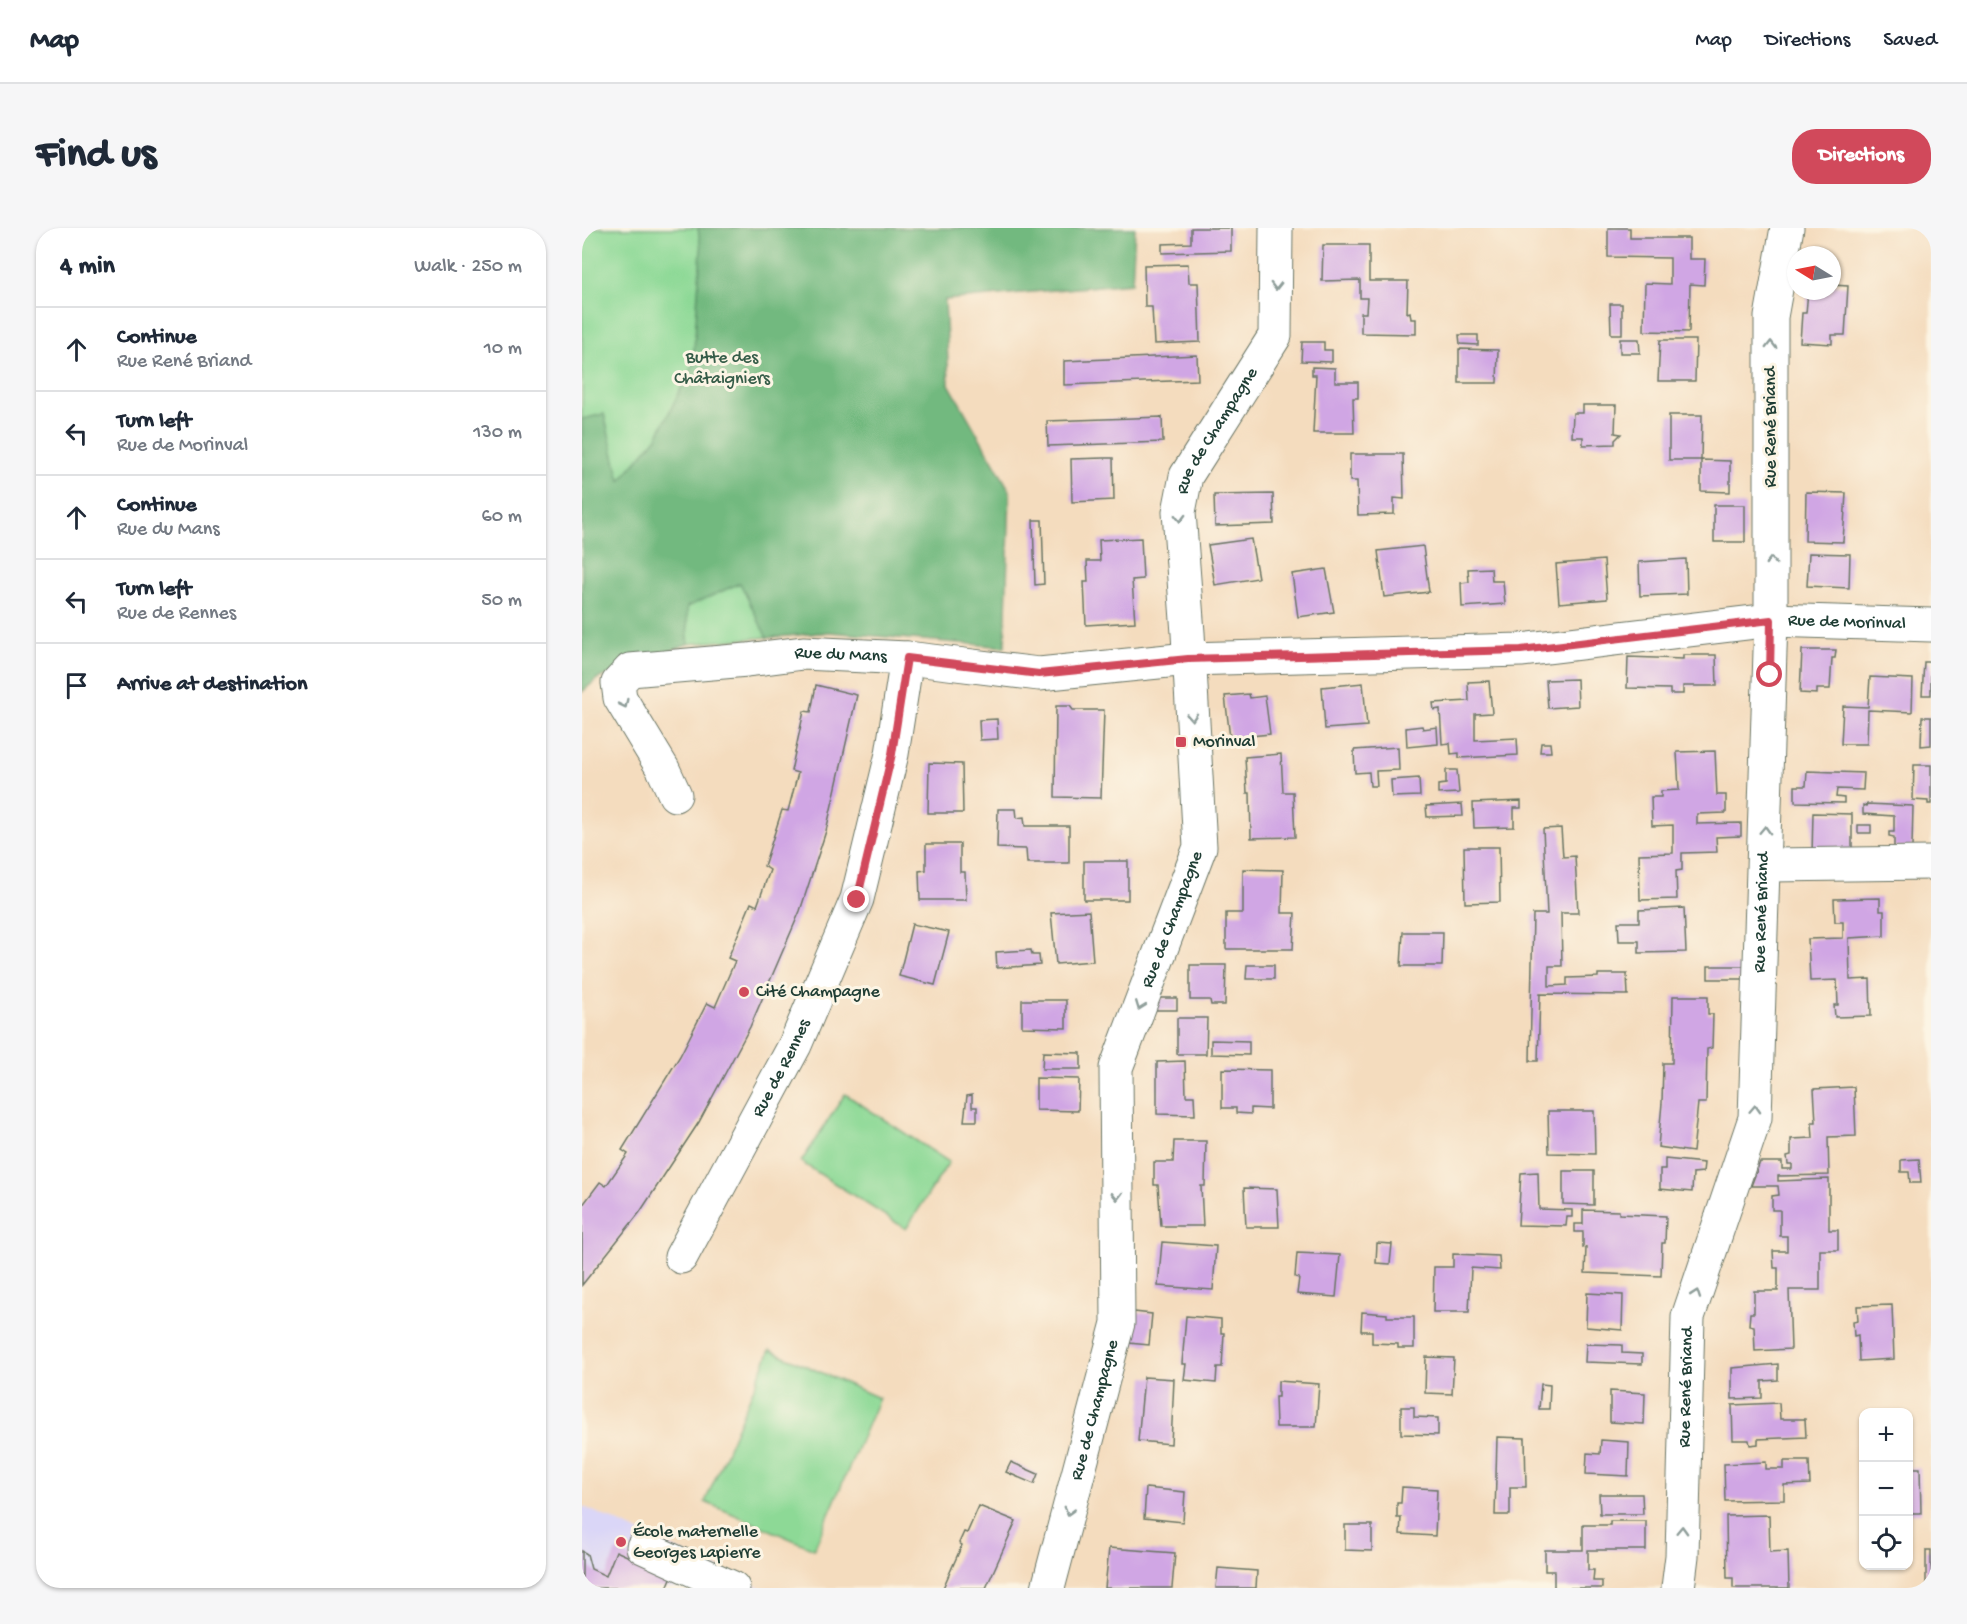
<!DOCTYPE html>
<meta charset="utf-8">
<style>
body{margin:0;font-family:"Gochi Hand",sans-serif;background:#f6f6f7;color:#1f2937}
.controls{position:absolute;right:18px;bottom:18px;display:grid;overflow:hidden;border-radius:12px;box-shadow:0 2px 4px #0004}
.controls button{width:54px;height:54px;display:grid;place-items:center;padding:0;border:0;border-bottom:2px solid #e0e1e3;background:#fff;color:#1f2937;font:30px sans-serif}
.compass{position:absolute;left:1205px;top:18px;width:54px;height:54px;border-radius:50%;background:#fff;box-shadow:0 2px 4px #0004;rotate:280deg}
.stop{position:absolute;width:18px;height:18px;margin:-14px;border:4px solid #d1495b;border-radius:50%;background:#fff}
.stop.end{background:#d1495b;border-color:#fff;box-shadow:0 2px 6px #0008}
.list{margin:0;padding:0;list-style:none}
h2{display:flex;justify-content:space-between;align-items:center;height:78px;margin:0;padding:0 24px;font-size:26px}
h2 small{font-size:20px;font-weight:400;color:#747a83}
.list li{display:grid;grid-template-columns:39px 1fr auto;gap:18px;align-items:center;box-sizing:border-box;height:84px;padding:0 24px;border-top:2px solid #e0e1e3}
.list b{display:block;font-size:22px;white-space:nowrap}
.list p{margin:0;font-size:20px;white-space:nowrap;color:#747a83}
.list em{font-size:20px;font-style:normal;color:#747a83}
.icon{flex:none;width:33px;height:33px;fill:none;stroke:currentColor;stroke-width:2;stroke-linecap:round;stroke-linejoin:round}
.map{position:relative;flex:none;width:1349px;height:1360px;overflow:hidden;border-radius:24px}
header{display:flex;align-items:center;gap:36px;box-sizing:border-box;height:84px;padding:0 30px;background:#fff;border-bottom:2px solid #e0e1e3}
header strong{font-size:28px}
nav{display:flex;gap:33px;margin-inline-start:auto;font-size:21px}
.intro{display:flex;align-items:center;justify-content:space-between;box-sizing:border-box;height:144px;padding:0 36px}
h1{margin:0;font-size:42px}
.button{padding:15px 27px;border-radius:24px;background:#d1495b;color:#fff;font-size:21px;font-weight:700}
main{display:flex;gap:36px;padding:0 36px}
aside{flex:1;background:#fff;border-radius:24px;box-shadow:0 2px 4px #0004}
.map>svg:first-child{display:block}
.built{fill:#dad6f7}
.green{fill:#8dd996;stroke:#568b65;stroke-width:1.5}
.forest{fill:#72b97f;stroke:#487b5a;stroke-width:1.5}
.building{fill:#d0a6e4}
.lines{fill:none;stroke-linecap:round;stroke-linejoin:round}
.minor-casing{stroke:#6a7564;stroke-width:35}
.minor{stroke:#fff;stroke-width:33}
.oneway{stroke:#8f9e9a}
.route{stroke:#d1495b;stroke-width:8}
.poi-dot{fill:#d1495b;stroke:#fcf5e5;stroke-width:2}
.labels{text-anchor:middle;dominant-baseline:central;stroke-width:6;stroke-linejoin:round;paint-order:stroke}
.park-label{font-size:18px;fill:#355c48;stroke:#fcf5e5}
.street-label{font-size:18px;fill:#1f3d34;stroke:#fcf5e5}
.poi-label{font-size:18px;fill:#1f3d34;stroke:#fcf5e5;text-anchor:start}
</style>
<header>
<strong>Map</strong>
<nav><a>Map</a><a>Directions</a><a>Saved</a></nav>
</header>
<div class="intro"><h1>Find us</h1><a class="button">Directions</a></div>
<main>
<aside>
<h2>4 min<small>Walk · 250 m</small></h2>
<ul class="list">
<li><svg class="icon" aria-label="ahead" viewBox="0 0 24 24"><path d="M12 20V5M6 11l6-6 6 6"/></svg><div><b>Continue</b><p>Rue René Briand</p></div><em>10 m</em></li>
<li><svg class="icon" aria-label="left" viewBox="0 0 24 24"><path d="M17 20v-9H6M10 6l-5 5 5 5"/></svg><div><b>Turn left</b><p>Rue de Morinval</p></div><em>130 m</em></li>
<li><svg class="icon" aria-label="ahead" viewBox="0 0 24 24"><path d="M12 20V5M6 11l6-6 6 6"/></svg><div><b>Continue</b><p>Rue du Mans</p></div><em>60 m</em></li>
<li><svg class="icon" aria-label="left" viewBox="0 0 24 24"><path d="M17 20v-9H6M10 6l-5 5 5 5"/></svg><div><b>Turn left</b><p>Rue de Rennes</p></div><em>50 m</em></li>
<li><svg class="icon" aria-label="arrive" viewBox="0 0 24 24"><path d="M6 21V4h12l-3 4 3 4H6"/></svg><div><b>Arrive at destination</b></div></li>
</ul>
</aside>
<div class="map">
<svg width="1349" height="1360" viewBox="0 0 1349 1360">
<rect width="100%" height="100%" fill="#fcf5e5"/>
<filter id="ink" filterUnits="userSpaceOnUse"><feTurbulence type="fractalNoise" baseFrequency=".0167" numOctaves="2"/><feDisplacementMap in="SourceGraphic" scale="12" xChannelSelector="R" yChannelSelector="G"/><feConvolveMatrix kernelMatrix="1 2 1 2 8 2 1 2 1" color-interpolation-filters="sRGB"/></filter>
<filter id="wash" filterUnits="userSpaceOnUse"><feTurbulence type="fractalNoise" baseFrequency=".008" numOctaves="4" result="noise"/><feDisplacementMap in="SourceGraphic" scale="24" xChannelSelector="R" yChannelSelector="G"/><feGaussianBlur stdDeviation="1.35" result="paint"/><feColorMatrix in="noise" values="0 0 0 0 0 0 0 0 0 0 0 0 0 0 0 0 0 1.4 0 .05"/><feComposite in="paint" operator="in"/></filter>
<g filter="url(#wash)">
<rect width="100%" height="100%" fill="#f4dcbe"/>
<polygon class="built" points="0,1278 180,1360 0,1360"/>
<g class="green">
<polygon points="0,0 297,0 247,404 0,425"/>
<polygon points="263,866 367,934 324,1001 219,934"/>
<polygon points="188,1122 297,1170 232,1321 123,1274"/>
</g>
<polygon class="forest" points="116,0 553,0 550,55 363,72 367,156 428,263 423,419 247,404 185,410 158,355 105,379 106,416 15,451 0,464 0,191 22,186 38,253 75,209 111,136 119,22"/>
<g id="blocks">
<g class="building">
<polygon points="609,0 649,0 649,23 580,25 580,16 609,15"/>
<polygon points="1026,0 1048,0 1048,10 1107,10 1107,31 1123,31 1122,57 1108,56 1107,104 1062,103 1063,55 1088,56 1088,30 1026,29"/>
<polygon points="741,17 787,17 787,53 826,53 825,85 828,84 829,91 834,91 834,106 779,105 779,85 784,85 785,70 778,70 778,52 740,53"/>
<polygon points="606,36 607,55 616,55 618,114 572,116 570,79 563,79 562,37"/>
<polygon points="1250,57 1266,58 1263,107 1250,107 1250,116 1218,114 1220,85 1224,85 1226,63 1250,63"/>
<polygon points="1028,76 1040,76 1040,106 1029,106"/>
<polygon points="877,107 896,107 896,117 878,116"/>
<polygon points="1038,111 1057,111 1058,125 1038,125"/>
<polygon points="1078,112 1114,112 1113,153 1076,153"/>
<polygon points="720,114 742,114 742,122 750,122 750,134 719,133"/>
<polygon points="877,121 916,122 915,155 877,155"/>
<polygon points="615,127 616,152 482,157 482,133"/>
<polygon points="730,139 753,140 753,154 776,154 776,170 771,170 772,205 731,205 734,147 730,147"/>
<polygon points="1001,177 1034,177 1033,205 1039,206 1033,212 1033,216 1001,217 1001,209 990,209 991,185 1001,185"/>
<polygon points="1087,187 1120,187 1119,232 1087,232"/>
<polygon points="580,189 581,214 466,218 465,193"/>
<polygon points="768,226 821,226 822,271 812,270 812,286 776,287 775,253 768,253"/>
<polygon points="522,230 531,230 532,272 490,274 489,231"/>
<polygon points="1119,232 1148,233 1148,264 1119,263"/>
<polygon points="1224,264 1264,265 1261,314 1223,313"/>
<polygon points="691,266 692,296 633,298 632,267"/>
<rect x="1132" y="277" width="31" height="37"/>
<polygon points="451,292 460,292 462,356 453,357"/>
<polygon points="559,310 561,351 550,352 553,394 504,397 502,354 506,354 505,333 518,333 517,312"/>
<polygon points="669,311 676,350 633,357 626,317"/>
<polygon points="841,318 847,364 802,369 796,323"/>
<polygon points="1227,325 1268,326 1267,360 1225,358"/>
<polygon points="1104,331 1105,366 1058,368 1057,334"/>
<polygon points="1022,332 1025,371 977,375 974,336"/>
<polygon points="909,340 910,353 921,353 923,376 880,379 879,355 887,354 886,341"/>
<polygon points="744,341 752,384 716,389 710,346"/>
<polygon points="1220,422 1254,422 1253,430 1250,430 1248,461 1235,461 1235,466 1218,465"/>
<polygon points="1101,427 1134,427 1135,458 1101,458 1101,466 1088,466 1088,461 1045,460 1046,429 1101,431"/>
<polygon points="1342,434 1349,434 1349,467 1340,467"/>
<polygon points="1288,449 1331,451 1330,484 1286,482 1285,516 1259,516 1261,478 1286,479"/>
<polygon points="995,451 996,478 966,480 964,452"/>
<polygon points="907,453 910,485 893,486 893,512 935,510 936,527 877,530 877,525 869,526 868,515 860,516 858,481 852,482 851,475 887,473 886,454"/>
<polygon points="781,455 785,498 743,501 740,459"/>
<polygon points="234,457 275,467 244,603 218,683 168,799 117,894 58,984 0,1057 0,978 18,954 24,958 46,926 40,922 98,828 125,775 133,779 153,733 146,730 169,675 175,678 188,642 182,638 200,582 206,583 216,545 209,543 222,483 229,484"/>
<polygon points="667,466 668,470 683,468 688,506 648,510 643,468"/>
<polygon points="474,478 488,478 491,482 522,482 519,570 473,569"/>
<polygon points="1340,489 1349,489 1349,517 1339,518"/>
<polygon points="415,491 416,511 398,512 397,492"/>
<polygon points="840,498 841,501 855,499 856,516 825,519 824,500"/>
<polygon points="959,515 968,515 969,524 958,524"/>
<polygon points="816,519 817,542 794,543 795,558 788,558 787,544 773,545 772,522"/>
<polygon points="1133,523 1135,567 1144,567 1144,585 1115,586 1115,596 1159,595 1159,608 1134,609 1135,624 1100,625 1100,642 1094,643 1095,671 1058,672 1057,626 1091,625 1091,597 1070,598 1069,569 1079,569 1079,563 1097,562 1095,524"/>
<polygon points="699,526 701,564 711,564 713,609 669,610 668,565 665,565 663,529"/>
<polygon points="347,535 380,536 381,585 346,585"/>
<polygon points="1332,537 1349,537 1349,576 1346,576 1346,573 1331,572"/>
<polygon points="864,542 875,542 877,565 856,566 856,557 864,556"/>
<polygon points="1225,543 1282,545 1281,562 1255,561 1254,569 1262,570 1262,575 1213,574 1213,558 1224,558"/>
<polygon points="837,550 838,568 810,569 809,552"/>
<polygon points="939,573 939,580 932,580 932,599 892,600 891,575"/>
<polygon points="880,576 881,588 845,589 844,578"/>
<polygon points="1285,576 1331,578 1330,619 1312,619 1312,609 1307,608 1307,604 1312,604 1312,588 1281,586 1281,577 1284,578"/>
<polygon points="416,581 434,581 435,590 442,589 443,598 487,598 487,635 445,635 444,621 415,620"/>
<polygon points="1231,585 1270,586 1270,628 1230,627"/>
<rect x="1276" y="597" width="13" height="8"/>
<polygon points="979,600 981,629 993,628 996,685 979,685 980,738 967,738 967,758 985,757 985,750 1016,749 1016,746 1045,746 1046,767 958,766 956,833 948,833 951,686 965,686 961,601"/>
<polygon points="344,616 378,616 378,644 383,644 384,672 338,672 337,643 344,642"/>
<polygon points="882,619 917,619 918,674 883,675"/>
<rect x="502" y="633" width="44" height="39"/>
<polygon points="661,641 701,642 700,685 713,685 711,721 644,721 644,685 661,685"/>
<polygon points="1298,670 1298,683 1302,683 1302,708 1267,710 1268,752 1288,751 1289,788 1253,789 1252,777 1256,777 1255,752 1228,753 1226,711 1261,710 1261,694 1253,694 1252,671"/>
<polygon points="1102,680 1104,724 1057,725 1057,713 1037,713 1036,694 1057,694 1057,682"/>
<polygon points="507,683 511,733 474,736 469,685"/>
<polygon points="330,696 367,704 353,757 317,748"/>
<polygon points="821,704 861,704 860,738 819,738"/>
<polygon points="449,722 450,727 457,727 458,737 415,740 414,724"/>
<polygon points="608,737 644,737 643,777 629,777 628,772 608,772"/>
<polygon points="665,737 692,737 692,751 664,751"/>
<rect x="1126" y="738" width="37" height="13"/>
<polygon points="1091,768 1126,768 1126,786 1131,786 1130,820 1125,821 1124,875 1116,875 1111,924 1076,919 1080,875 1081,835 1090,835"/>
<polygon points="574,770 595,770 595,782 570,782"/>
<polygon points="440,772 484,772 484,800 440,799"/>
<polygon points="595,790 625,790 624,826 595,826"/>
<polygon points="629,812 667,813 667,827 629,826"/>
<polygon points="461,824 499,825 499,841 460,841"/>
<polygon points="603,833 604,868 612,868 613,887 575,886 575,834"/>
<polygon points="640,841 688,842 688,881 669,880 669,886 654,885 654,880 640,880"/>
<polygon points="454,850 497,851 496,883 454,882"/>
<polygon points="1272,859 1274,908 1246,909 1247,947 1196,948 1196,953 1247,951 1247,1002 1256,1002 1256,1022 1238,1022 1238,1062 1207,1062 1209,1121 1173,1123 1172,1098 1167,1097 1168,1085 1172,1085 1172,1063 1196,1063 1196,1040 1192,1040 1191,1023 1205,1023 1205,1008 1198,1008 1198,982 1190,982 1190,968 1197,967 1196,958 1169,958 1178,934 1200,934 1200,941 1210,941 1210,936 1206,936 1205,928 1209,927 1209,911 1231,910 1230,894 1234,894 1232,861"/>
<polygon points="390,867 390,879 395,879 395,893 382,893 385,868"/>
<polygon points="966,883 1012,883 1013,926 967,925"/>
<polygon points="592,913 624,913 623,958 619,958 621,998 579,998 576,957 572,957 572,934 591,934"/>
<polygon points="1083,931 1122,935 1121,944 1111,945 1110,964 1078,961 1078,941 1083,941"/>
<polygon points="1337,931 1339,955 1328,955 1327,944 1319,944 1319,932"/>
<polygon points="981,943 1012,943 1012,977 981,976"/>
<polygon points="956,944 957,981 990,982 990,989 985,989 984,998 936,997 939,945"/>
<polygon points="662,960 695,961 697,999 664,999"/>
<polygon points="1001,982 1037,983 1037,986 1084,988 1083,1015 1080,1015 1079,1048 1003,1045 1004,1019 1001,1020 1001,1004 993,1004 993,996 1001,996"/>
<polygon points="580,1014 634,1018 631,1062 576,1058"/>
<polygon points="795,1015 810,1016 808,1036 794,1035"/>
<polygon points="715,1025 758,1027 754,1069 715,1066 717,1050 713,1049"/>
<polygon points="871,1026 917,1028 918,1042 889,1040 887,1084 851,1084 852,1039 871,1039"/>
<polygon points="1005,1065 1041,1067 1040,1102 1004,1099"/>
<polygon points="1310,1077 1312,1131 1277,1133 1276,1107 1272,1108 1271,1094 1276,1093 1275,1078"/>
<polygon points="552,1084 570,1086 567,1117 547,1115"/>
<polygon points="780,1084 805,1086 805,1089 832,1089 832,1120 816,1120 816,1116 790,1115 790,1103 779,1103"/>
<polygon points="604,1088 639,1091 639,1105 642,1105 640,1139 635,1139 634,1155 602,1152 604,1136 600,1136"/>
<polygon points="1004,1116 1040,1117 1040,1125 1060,1126 1060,1136 1003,1134"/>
<polygon points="844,1129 872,1130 870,1166 843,1165"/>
<polygon points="1196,1136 1196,1152 1180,1153 1180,1170 1150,1171 1150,1140"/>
<polygon points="562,1149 592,1151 589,1216 556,1213"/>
<polygon points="696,1153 737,1156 734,1199 694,1199 693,1169 696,1169"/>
<polygon points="959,1156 968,1157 967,1181 957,1181"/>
<polygon points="1028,1163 1063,1165 1062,1196 1028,1194"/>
<polygon points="1197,1175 1198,1191 1223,1191 1224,1209 1176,1211 1176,1216 1168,1217 1167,1212 1151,1212 1150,1177"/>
<polygon points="819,1179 832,1179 832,1189 856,1190 856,1207 819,1206"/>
<polygon points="915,1209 943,1210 944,1259 928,1259 928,1287 913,1287"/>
<polygon points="1019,1212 1047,1214 1046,1248 1004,1246 1005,1225 1018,1226"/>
<polygon points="1202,1233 1227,1233 1228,1256 1202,1257 1202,1272 1143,1273 1142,1236 1184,1234 1184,1241 1202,1241"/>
<polygon points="429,1234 456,1246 452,1256 424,1244"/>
<polygon points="1326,1240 1338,1240 1339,1285 1326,1285"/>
<polygon points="820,1259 855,1261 853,1308 818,1306 819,1290 815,1290 815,1275 819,1275"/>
<polygon points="564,1260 603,1264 601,1294 562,1290"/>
<polygon points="1017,1266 1060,1266 1061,1286 1018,1286"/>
<polygon points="397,1278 434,1293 404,1360 361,1360 380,1317 377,1315 382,1304 385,1305"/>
<polygon points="1187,1287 1188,1324 1206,1323 1207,1360 1151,1360 1151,1350 1145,1350 1144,1288"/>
<polygon points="1028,1293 1064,1293 1064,1322 1006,1322 1006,1342 1012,1342 1011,1353 1020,1353 1020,1360 972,1360 972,1343 963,1343 963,1322 1001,1322 1001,1297 1028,1297"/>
<polygon points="763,1297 790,1297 790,1323 763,1322"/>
<polygon points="527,1320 593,1325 590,1360 523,1360"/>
<rect x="1344" y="1322" width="5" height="38"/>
<polygon points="0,1323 5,1326 9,1341 24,1348 34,1323 90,1348 85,1360 7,1360 0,1357"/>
<polygon points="636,1340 675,1343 674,1360 634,1360"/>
</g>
</g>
</g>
<g filter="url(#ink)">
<use href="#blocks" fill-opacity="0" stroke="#6a7564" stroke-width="1.5"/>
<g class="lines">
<defs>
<g id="minor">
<path id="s1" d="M 93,567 L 81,541 L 38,470 L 36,455 L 48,442 L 165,432 L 221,425 L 325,430 L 457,446 L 606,431 L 939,422 L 1189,392 L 1349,397"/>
<polyline points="1182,637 1349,635"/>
<path id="s2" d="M 99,1029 L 213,817 L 275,671 L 310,526 L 325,430"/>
<polyline points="61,1319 151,1360"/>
<path id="s3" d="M 466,1360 L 536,1095 L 534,840 L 618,619 L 606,405 L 597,284 L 604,248 L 693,108 L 694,0"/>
<path id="s4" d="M 1096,1360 L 1100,1328 L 1106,1089 L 1173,890 L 1189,392 L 1189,89 L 1205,0"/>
</g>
</defs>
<use href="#minor" class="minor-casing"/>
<use href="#minor" class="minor"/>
</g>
<defs><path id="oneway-chevron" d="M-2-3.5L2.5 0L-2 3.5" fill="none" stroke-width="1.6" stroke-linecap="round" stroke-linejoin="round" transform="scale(1.5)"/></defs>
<g class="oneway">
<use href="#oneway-chevron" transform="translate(694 58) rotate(91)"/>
<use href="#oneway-chevron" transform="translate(1189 117) rotate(-90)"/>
<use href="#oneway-chevron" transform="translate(598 290) rotate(89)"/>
<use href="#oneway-chevron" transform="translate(1189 333) rotate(-90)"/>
<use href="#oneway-chevron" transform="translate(42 476) rotate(64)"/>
<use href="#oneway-chevron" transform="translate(610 489) rotate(86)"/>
<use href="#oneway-chevron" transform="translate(1183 602) rotate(-88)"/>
<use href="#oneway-chevron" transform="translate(558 778) rotate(111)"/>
<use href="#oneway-chevron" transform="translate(1173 881) rotate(-87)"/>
<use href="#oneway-chevron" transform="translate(535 968) rotate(89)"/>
<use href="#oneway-chevron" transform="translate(1114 1066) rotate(-71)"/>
<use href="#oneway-chevron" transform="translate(487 1283) rotate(105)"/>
<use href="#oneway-chevron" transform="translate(1100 1302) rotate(-88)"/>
</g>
</g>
<g class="lines" filter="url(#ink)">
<polyline class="route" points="275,672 310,526 325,430 457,446 606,431 939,422 1189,392 1188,447"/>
</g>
<g class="poi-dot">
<rect x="593" y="508" width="12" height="12" rx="3"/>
<circle cx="162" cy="764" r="6"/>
<circle cx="39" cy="1314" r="6"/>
</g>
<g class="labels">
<g class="park-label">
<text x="140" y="130">Butte des<tspan x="140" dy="21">Châtaigniers</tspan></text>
</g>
<g class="street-label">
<text transform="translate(1189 199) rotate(-90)">Rue René Briand</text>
<text stroke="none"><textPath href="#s3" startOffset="1192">Rue de Champagne</textPath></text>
<text stroke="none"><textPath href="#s1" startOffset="1366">Rue de Morinval</textPath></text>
<text stroke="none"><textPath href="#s1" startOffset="356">Rue du Mans</textPath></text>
<text stroke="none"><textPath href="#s4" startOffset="687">Rue René Briand</textPath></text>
<text stroke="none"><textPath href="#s3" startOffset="688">Rue de Champagne</textPath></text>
<text stroke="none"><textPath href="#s2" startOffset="214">Rue de Rennes</textPath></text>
<text stroke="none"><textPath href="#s4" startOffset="201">Rue René Briand</textPath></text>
<text stroke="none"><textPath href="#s3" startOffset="184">Rue de Champagne</textPath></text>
</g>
<g class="poi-label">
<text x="611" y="514">Morinval</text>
<text x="174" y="764">Cité Champagne</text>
<text x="51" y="1304">École maternelle<tspan x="51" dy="21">Georges Lapierre</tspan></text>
</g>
</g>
</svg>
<div class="controls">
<button>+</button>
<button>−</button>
<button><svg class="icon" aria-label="locate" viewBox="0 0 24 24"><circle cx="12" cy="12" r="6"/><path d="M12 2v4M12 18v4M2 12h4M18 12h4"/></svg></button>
</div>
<svg class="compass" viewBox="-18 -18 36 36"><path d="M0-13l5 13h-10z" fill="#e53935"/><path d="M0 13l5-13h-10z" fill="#747a83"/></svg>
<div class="stop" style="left:1188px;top:447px"></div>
<div class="stop end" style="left:275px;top:672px"></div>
</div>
</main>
